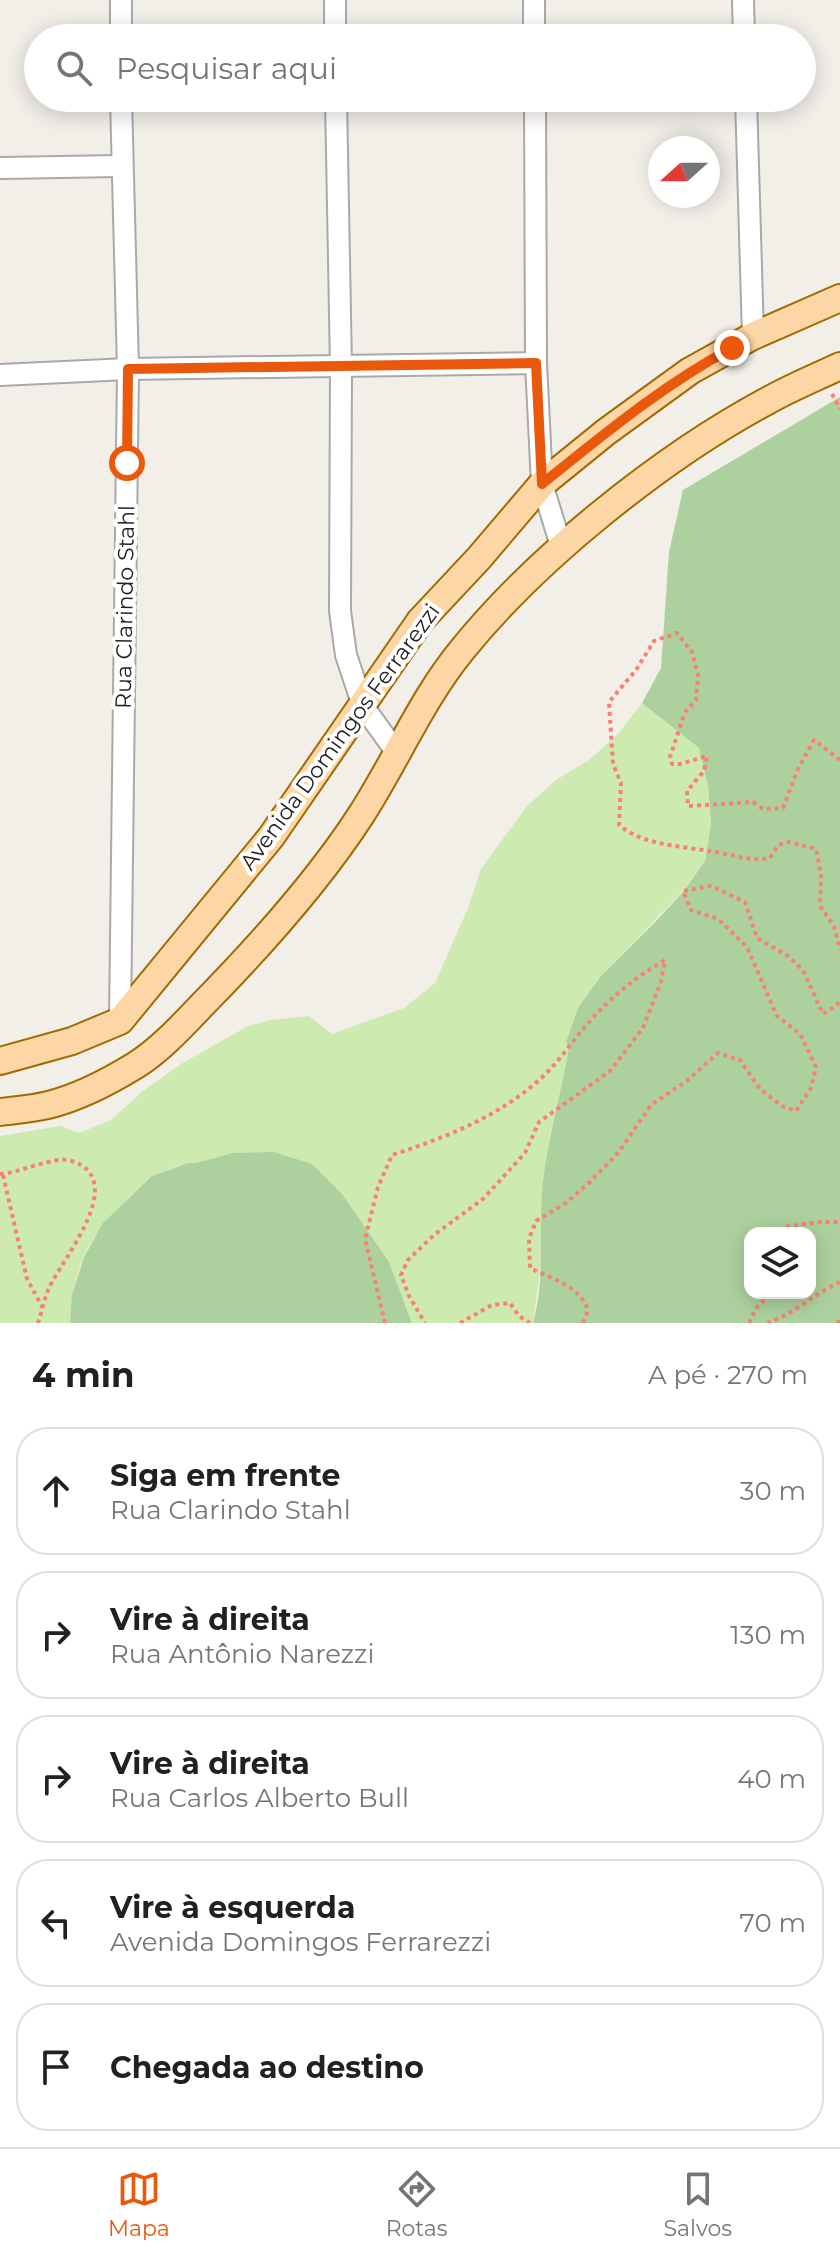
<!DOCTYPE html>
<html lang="pt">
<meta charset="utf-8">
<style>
body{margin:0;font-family:Montserrat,sans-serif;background:#f2f2f2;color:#202124}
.controls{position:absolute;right:24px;bottom:24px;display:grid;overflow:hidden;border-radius:16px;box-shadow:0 4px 20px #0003}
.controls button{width:72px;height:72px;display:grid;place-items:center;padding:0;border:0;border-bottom:2px solid #e0e0e0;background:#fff;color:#202124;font:40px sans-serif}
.compass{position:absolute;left:648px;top:136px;width:72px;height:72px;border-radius:50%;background:#fff;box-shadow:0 4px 20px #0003;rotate:249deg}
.stop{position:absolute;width:24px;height:24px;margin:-18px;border:6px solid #ea580c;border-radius:50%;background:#fff}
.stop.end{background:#ea580c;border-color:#fff;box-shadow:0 2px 8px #0008}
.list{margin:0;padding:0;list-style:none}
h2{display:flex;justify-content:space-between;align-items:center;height:104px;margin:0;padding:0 32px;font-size:34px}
h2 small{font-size:26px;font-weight:400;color:#757577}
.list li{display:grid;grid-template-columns:52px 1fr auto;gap:24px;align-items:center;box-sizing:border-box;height:128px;margin:0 16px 16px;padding:0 16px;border:2px solid #e0e0e0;border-radius:32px}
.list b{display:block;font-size:30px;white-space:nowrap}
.list p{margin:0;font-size:26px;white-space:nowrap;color:#757577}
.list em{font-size:26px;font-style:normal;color:#757577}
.icon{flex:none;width:44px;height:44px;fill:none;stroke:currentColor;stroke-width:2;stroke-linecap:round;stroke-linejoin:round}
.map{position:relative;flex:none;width:840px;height:1323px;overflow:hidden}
.search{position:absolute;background:#fff;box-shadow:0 4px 20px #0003;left:24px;right:24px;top:24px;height:88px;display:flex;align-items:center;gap:20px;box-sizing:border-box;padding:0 28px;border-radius:44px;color:#757577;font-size:30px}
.sheet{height:824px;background:#fff}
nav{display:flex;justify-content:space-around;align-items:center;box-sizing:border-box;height:112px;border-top:2px solid #e0e0e0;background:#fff;font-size:22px;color:#757577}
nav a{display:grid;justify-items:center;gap:4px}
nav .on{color:#ea580c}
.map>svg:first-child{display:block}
.grass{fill:#cdebb0}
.forest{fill:#add19e;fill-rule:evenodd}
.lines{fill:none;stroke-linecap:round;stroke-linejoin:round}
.minor-casing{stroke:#a9a9a9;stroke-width:24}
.major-casing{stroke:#a06b00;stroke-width:30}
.path{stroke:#fa8072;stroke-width:4;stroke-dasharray:4 4;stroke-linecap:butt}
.minor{stroke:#fff;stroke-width:20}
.major{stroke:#fcd6a4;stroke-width:26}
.route{stroke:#ea580c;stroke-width:10}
.labels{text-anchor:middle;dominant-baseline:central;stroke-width:8;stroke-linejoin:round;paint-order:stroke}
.street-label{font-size:22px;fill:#222;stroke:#fff}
</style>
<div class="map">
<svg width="840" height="1323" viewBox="0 0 840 1323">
<rect width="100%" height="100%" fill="#f2efe9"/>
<path class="grass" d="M 642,703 L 699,748 L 708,786 L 711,824 L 705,861 L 683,891 L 601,976 L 579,1006 L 550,1136 L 543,1184 L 540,1272 L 533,1323 L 412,1323 L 389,1262 L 196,1163 C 156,1161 100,1222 84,1256 C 75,1277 72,1300 70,1323 L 0,1323 L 0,1136 L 60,1126 L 79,1133 L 111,1120 L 143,1091 L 181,1064 L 248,1026 L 271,1020 L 309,1016 L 332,1034 L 404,1008 L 435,983 L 468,908 L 481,869 L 527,806 L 556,780 L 589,760 L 618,734 Z"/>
<g class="forest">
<path d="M 840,397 L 840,1323 L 533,1323 C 546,1277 538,1228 543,1182 C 548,1137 561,1093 569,1048 L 566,1042 L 579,1006 L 601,976 L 657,920 L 683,892 L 705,861 L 711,824 L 708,786 L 699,748 L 642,703 L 661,668 L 669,552 L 683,490 ZM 750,1233 L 810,1233 L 810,1293 L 750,1293 Z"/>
<polygon points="274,1152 312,1164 342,1194 389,1262 412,1323 70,1323 72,1295 84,1257 103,1223 152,1176 188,1163 196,1163 233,1153"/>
</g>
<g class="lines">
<defs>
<g id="minor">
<polyline points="121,0 121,38"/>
<polyline points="335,0 335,38"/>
<polyline points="534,0 534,38"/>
<polyline points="743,0 744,38"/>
<polyline points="336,98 341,368 340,611 346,655 363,706 397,753"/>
<polyline points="535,98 536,363 542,484 562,549"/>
<polyline points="746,98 753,336"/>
<polyline points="0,168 121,166"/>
<polyline points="0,375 128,369 536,363"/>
<polyline points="120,1021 128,369 121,98"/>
</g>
<g id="major">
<polyline points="0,1061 72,1041 120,1021 271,837 420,621 479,558 542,484 606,432 690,371 753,336 840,298"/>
<path d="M 0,1112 C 16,1110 32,1109 48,1105 C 77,1098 110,1081 136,1065 C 160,1050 183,1025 203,1004 C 260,946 317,883 361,815 C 396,761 421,700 462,650 C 537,557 664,456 769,400 C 792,387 817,377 840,366"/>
</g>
</defs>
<use href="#minor" class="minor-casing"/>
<use href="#major" class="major-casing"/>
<g class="path">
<polyline points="832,394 840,409"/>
<path d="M 840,760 L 814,740 L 798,769 L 783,808 L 763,809 L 753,802 L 688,806 L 687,791 L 704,771 L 707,756 L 680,764 L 672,764 L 670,757 L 685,712 L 696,700 L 698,675 L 692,652 L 677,633 L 654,641 L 636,670 L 609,702 L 613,764 L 621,783 L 619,825 C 644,846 683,846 715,852 C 734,855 750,862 770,858 L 778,845 L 789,842 L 816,849 L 821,875 L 820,906 L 834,926 L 840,950"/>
<path d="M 0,1174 C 20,1173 55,1155 72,1161 C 130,1180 61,1261 49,1288 C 44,1299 42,1312 38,1323"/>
<polyline points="3,1175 27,1279 43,1308"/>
<polyline points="785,1233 784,1227 821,1222 840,1222"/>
<path d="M 385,1323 L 365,1239 L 378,1187 L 392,1155 C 444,1138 496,1118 538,1081 C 558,1064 572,1041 590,1021 C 612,996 636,977 665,960 L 661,982 L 643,1028 L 610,1071 L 539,1122 L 525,1153 L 483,1199 L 434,1235 L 408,1260 L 401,1275 L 409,1296 L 425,1323"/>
<polyline points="460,1323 492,1305 510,1303 519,1316 530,1323"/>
<path d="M 583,1323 L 588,1310 C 579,1285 552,1279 530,1268 L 529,1239 L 536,1221 L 566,1203 L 589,1183 L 618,1153 L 651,1105 L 688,1080 L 718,1053 L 740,1060 L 760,1089 L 782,1106 L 796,1111 L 811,1088 L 816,1067 L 800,1034 L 777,1016 L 747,947 L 718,919 L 691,910 L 683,891 L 711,886 L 745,902 L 757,938 L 788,956 L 803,970 L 823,1014 L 837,1005 L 840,1000"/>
<polyline points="749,1323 757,1307 772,1293"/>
<path d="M 767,1323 C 794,1314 814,1294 840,1282"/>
<polyline points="837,1323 840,1321"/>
</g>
<use href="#minor" class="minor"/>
<use href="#major" class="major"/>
</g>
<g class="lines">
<path class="route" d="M 127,463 L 128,369 L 536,363 L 542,484 C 603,435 663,385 732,348"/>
</g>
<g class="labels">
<g class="street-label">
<text transform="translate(125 607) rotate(-89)">Rua Clarindo Stahl</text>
<text transform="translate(340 737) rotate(-54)">Avenida Domingos Ferrarezzi</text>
</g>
</g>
</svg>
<div class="controls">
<button><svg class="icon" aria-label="layers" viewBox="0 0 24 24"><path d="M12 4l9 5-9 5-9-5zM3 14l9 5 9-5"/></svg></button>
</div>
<svg class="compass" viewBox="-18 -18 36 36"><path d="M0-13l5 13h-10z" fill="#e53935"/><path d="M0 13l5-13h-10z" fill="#757577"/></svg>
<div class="stop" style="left:127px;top:463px"></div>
<div class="stop end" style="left:732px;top:348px"></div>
<div class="search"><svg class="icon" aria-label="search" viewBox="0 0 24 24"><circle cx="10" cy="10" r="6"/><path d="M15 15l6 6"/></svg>Pesquisar aqui</div>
</div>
<section class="sheet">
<h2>4 min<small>A pé · 270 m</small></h2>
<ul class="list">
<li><svg class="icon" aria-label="ahead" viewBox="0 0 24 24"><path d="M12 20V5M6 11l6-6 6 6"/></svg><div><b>Siga em frente</b><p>Rua Clarindo Stahl</p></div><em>30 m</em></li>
<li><svg class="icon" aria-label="right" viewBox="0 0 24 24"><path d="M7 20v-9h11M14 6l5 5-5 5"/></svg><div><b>Vire à direita</b><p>Rua Antônio Narezzi</p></div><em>130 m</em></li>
<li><svg class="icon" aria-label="right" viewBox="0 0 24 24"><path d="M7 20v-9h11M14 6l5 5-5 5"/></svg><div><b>Vire à direita</b><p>Rua Carlos Alberto Bull</p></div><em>40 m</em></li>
<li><svg class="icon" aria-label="left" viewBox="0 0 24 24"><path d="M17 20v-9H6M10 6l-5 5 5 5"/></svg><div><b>Vire à esquerda</b><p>Avenida Domingos Ferrarezzi</p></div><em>70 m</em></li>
<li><svg class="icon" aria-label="arrive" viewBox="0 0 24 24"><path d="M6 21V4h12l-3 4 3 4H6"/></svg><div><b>Chegada ao destino</b></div></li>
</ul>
</section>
<nav>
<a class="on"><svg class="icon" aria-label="map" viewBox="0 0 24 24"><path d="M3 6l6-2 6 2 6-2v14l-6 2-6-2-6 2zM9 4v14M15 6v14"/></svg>Mapa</a>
<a><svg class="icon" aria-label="directions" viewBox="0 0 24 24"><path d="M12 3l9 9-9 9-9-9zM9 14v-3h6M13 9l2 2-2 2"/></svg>Rotas</a>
<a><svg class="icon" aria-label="saved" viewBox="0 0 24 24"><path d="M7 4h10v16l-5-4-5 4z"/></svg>Salvos</a>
</nav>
